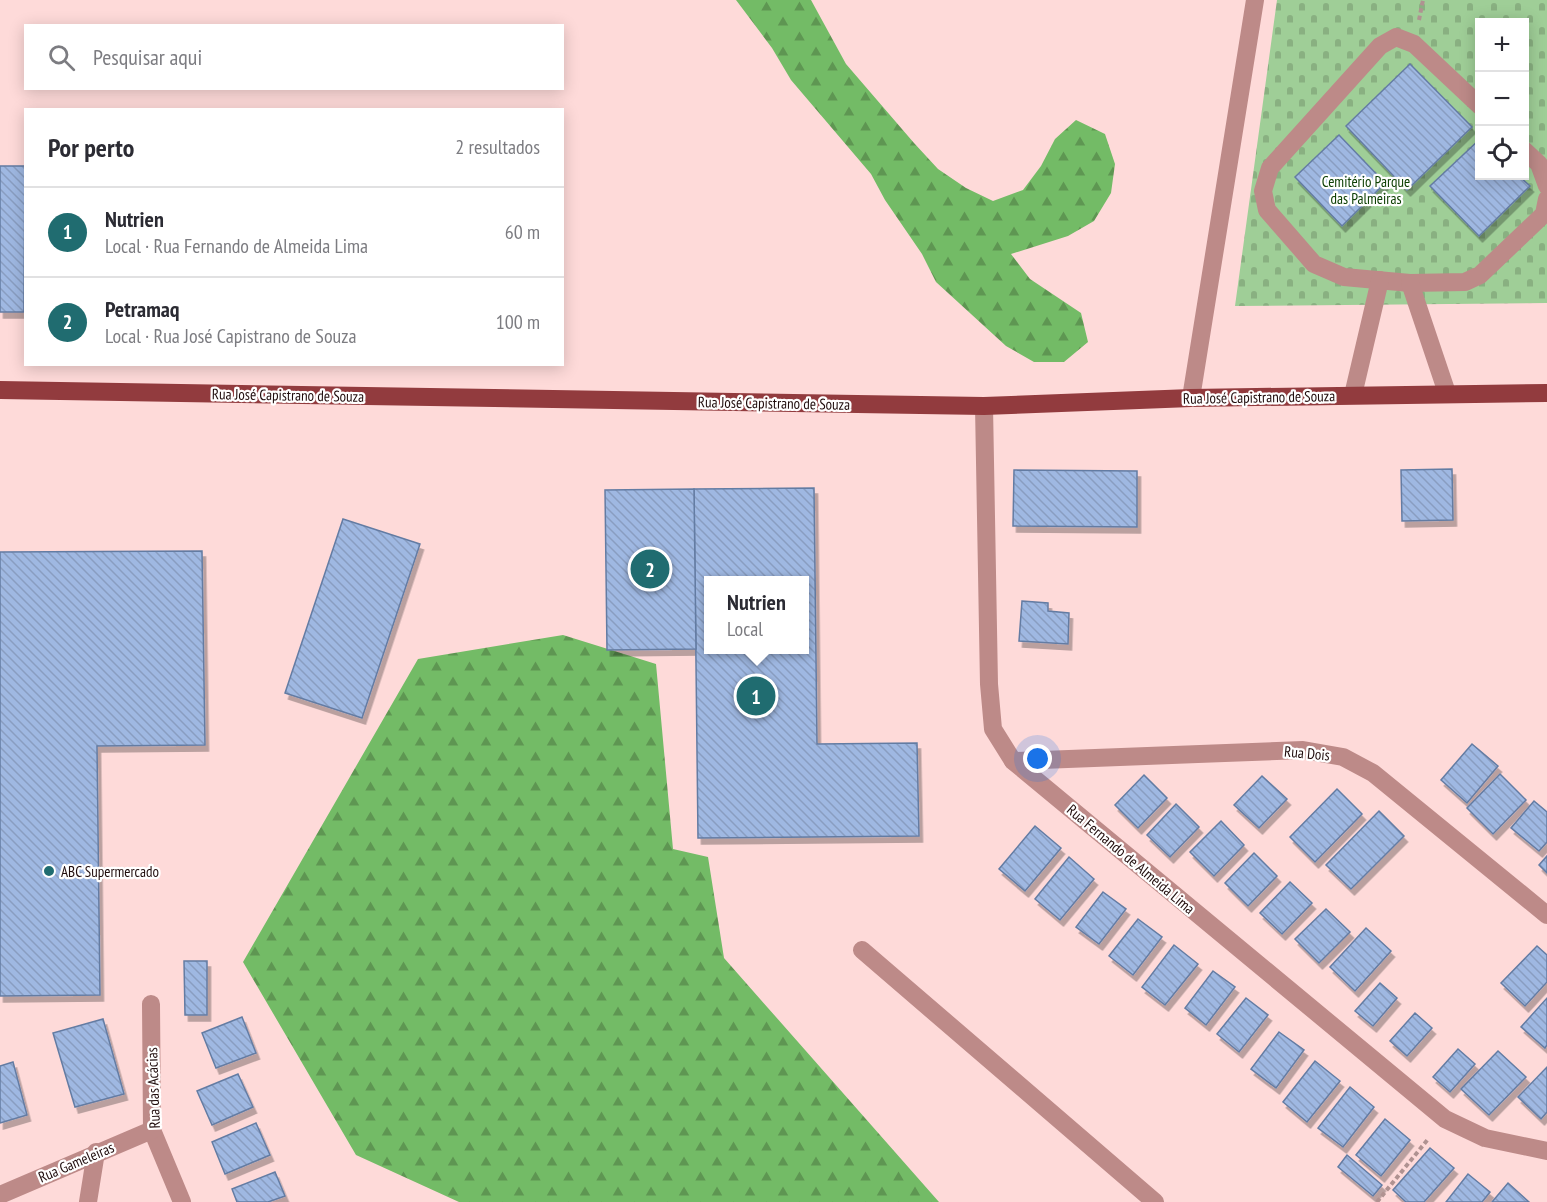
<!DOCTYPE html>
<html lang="pt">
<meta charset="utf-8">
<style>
body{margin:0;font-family:"PT Sans Narrow",sans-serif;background:#f2f2f3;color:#2b2b33}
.controls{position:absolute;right:18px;top:18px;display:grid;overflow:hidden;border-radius:0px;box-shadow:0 3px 15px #0003}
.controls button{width:54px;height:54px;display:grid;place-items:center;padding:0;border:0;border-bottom:2px solid #e1e1e2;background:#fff;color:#2b2b33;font:30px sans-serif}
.you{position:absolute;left:1038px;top:759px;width:21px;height:21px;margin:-15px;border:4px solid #fff;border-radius:50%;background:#1a73e8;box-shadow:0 0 0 9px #1a73e833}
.badge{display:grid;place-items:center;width:39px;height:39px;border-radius:50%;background:#206c70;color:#fff;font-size:20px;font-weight:700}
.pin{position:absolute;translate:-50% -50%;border:3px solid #fff;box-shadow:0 2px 6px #0006}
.popup{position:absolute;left:704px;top:576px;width:105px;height:78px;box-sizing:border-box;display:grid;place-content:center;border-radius:0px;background:#fff;filter:drop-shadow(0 2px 4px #0005);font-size:20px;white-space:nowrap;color:#7c7c81}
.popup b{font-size:22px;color:#2b2b33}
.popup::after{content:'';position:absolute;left:50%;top:100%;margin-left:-12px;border:12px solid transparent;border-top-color:#fff}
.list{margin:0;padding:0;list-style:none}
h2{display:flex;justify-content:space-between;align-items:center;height:78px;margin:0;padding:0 24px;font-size:26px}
h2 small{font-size:20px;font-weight:400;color:#7c7c81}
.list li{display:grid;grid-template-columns:39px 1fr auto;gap:18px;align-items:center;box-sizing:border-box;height:90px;padding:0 24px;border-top:2px solid #e1e1e2}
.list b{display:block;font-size:22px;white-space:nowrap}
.list p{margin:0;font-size:20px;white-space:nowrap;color:#7c7c81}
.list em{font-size:20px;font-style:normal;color:#7c7c81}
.icon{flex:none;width:33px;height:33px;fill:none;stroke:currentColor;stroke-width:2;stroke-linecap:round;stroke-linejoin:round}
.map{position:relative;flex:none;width:1547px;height:1202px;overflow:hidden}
.search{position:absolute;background:#fff;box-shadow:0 3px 15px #0003;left:24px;top:24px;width:540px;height:66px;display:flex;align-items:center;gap:15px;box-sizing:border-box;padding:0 21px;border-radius:0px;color:#7c7c81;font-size:22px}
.panel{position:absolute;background:#fff;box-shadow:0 3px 15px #0003;left:24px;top:108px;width:540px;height:258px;border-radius:0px}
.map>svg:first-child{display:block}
.forest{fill:url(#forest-firs)}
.cemetery{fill:url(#cemetery-stones);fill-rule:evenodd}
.building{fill:url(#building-back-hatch);stroke:#647ca3;stroke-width:1.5;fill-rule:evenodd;filter:url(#shadow)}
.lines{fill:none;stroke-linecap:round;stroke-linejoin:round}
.path{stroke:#b09291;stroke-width:4;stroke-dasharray:4.5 3;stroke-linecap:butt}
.minor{stroke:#bd8a88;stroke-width:18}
.major{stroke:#923b3e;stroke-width:18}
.poi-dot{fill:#206c70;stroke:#fff;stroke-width:2}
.labels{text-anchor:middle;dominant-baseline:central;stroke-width:4.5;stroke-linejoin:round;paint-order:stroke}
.park-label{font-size:15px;fill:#0e4004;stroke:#fff}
.street-label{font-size:15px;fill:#200d0d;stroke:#fff}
.poi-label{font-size:15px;fill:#200d0d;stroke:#fff;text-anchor:start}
</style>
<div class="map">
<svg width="1547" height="1202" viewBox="0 0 1547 1202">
<defs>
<pattern id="forest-firs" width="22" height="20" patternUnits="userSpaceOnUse" patternTransform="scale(1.5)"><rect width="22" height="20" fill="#73bb66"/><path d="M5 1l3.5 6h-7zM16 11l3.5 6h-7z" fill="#5e9652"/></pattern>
<pattern id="cemetery-stones" width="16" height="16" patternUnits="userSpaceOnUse" patternTransform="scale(1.5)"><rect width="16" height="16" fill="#9fce97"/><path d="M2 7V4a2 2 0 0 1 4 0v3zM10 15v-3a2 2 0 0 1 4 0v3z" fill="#89b081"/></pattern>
<pattern id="building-back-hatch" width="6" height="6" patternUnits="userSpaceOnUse" patternTransform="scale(1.5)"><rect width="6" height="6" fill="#9fb8e2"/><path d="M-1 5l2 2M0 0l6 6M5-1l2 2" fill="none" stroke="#899dc1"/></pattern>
<filter id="shadow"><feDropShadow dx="3.5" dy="6" stdDeviation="0" flood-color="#0004"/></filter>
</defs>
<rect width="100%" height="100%" fill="#fedad9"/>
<g class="forest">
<polygon points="736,0 811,0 846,64 914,143 938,169 966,188 993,201 1023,190 1041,166 1055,139 1076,120 1105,134 1115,164 1111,193 1094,221 1068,236 1011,254 1030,279 1081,313 1088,342 1064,362 1034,362 1006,346 936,282 922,254 885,200 871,174 791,80 772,48"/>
<polygon points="563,635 656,664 673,849 708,857 724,958 939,1202 459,1202 356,1155 243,962 418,659"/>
</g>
<path class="cemetery" d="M 1277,0 L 1547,0 L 1547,303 L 1235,306 ZM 1480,22 L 1524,22 L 1524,176 L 1480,176 Z"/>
<g class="building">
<polygon points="1410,64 1472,127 1407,190 1346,126"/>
<polygon points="1339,135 1385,183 1342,226 1295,177"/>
<polygon points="1480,139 1480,176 1519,176 1530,186 1479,236 1430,186"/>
<polygon points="0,166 25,166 24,312 0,312"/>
<polygon points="1452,469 1453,520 1402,521 1401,470"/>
<polygon points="1014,470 1137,471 1137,527 1013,526"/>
<path d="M 814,488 L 817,744 L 917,743 L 919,836 L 698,838 L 694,489 ZM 708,580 L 804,580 L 804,650 L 708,650 Z"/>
<polygon points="694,489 696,649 607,650 605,490"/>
<polygon points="343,519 420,544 362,718 285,693"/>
<polygon points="202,551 205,745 97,746 100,995 0,996 0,552"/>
<polygon points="1022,601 1048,603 1048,611 1069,613 1068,644 1019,641"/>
<polygon points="1472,744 1498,766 1467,803 1441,780"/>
<polygon points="1500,774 1526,800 1493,834 1467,808"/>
<polygon points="1144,775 1167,798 1138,828 1115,805"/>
<polygon points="1262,776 1287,799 1259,828 1234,805"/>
<polygon points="1337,789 1362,814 1315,862 1290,837"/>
<polygon points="1534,801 1547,812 1547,842 1539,851 1511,828"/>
<polygon points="1176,804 1199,827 1170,857 1147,835"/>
<polygon points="1379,811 1404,836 1351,889 1326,865"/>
<polygon points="1221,821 1244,845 1214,876 1190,852"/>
<polygon points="1035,826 1061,848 1025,891 999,869"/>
<polygon points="1254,853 1277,876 1248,906 1225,883"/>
<polygon points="1547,856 1547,873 1539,865"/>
<polygon points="1069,857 1094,879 1060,920 1035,899"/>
<polygon points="1290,882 1312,903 1282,934 1260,913"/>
<polygon points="1103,892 1126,909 1099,944 1076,927"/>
<polygon points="1326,909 1350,932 1319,963 1295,939"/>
<polygon points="1138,919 1162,937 1133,975 1109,956"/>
<polygon points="1366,928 1391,951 1355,991 1330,967"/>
<polygon points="1174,945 1198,964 1165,1005 1142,987"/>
<polygon points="1537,946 1547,955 1547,982 1525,1006 1501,983"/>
<polygon points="184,961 207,961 207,1015 185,1015"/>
<polygon points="1213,971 1235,987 1206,1025 1185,1008"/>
<polygon points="1380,983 1397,998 1373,1026 1355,1011"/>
<polygon points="1246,998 1268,1015 1239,1052 1217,1034"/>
<polygon points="1547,998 1547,1045 1545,1048 1521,1027"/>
<polygon points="1415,1013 1432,1028 1407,1056 1390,1041"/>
<polygon points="242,1017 256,1053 216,1068 202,1033"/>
<polygon points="103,1019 124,1094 75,1107 53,1033"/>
<polygon points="1279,1032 1304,1050 1276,1088 1251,1069"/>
<polygon points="1458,1049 1475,1064 1450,1092 1433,1077"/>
<polygon points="1498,1051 1526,1077 1489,1115 1461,1089"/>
<polygon points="1315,1061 1340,1081 1307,1122 1283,1102"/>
<polygon points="13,1062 27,1115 0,1123 0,1066"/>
<polygon points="1547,1067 1547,1112 1541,1119 1518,1097"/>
<polygon points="238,1074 253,1107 212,1125 197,1091"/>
<polygon points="1350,1087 1374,1107 1343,1147 1318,1128"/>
<polygon points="1385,1119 1410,1140 1381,1176 1356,1155"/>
<polygon points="256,1123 270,1155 225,1174 212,1142"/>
<polygon points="1430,1148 1454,1168 1424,1202 1406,1202 1393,1190"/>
<polygon points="1347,1155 1382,1185 1373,1196 1338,1167"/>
<polygon points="275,1172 285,1196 268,1202 237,1202 232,1189"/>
<polygon points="1468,1174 1490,1192 1482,1202 1446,1202"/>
<polygon points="1508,1183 1529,1202 1492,1202"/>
</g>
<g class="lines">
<g class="path">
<polyline points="1419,20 1423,0"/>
<polyline points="1377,1202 1429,1138"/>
</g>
<g class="minor">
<polyline points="1480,106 1414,44 1396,37 1380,46 1270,168 1263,191 1267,210 1314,264 1344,277 1410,283 1465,282 1480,275 1544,214 1547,199"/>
<polyline points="1524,150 1539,164 1547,186"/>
<polyline points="1410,283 1447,393"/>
<polyline points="1353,395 1380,280"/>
<polyline points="1191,398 1255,0"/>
<polyline points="984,406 989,684 993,729 1013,761 1445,1119 1485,1138 1547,1151"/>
<polyline points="1013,761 1303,750 1343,757 1373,773 1547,915"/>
<polyline points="862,950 1155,1202"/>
<polyline points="151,1004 152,1130 182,1202"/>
<polyline points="0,1195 152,1130"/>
<polyline points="88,1202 96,1152"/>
</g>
<polyline class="major" points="0,390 984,406 1191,398 1547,393"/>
</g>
<circle class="poi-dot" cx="49" cy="871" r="6"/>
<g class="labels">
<g class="park-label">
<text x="1366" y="181">Cemitério Parque<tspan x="1366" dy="17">das Palmeiras</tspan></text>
</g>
<g class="street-label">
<text transform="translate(288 395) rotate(1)">Rua José Capistrano de Souza</text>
<text transform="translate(1259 397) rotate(-1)">Rua José Capistrano de Souza</text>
<text transform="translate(774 403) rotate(1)">Rua José Capistrano de Souza</text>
<text transform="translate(1307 753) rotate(5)">Rua Dois</text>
<text transform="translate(1131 859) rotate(40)">Rua Fernando de Almeida Lima</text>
<text transform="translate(153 1088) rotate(-92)">Rua das Acácias</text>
<text transform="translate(76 1162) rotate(-23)">Rua Gameleiras</text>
</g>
<g class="poi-label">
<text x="61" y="871">ABC Supermercado</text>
</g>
</g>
</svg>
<div class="controls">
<button>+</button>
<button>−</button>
<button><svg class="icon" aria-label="locate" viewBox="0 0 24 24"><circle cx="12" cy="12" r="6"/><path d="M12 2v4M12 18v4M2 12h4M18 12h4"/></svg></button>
</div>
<div class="you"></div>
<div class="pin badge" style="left:756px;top:696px">1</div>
<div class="popup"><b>Nutrien</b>Local</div>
<div class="pin badge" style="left:650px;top:569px">2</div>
<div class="search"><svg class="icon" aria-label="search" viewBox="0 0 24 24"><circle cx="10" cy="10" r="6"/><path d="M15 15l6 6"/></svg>Pesquisar aqui</div>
<section class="panel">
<h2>Por perto<small>2 resultados</small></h2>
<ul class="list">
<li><span class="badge">1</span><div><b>Nutrien</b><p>Local · Rua Fernando de Almeida Lima</p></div><em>60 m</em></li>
<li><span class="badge">2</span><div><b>Petramaq</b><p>Local · Rua José Capistrano de Souza</p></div><em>100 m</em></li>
</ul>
</section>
</div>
